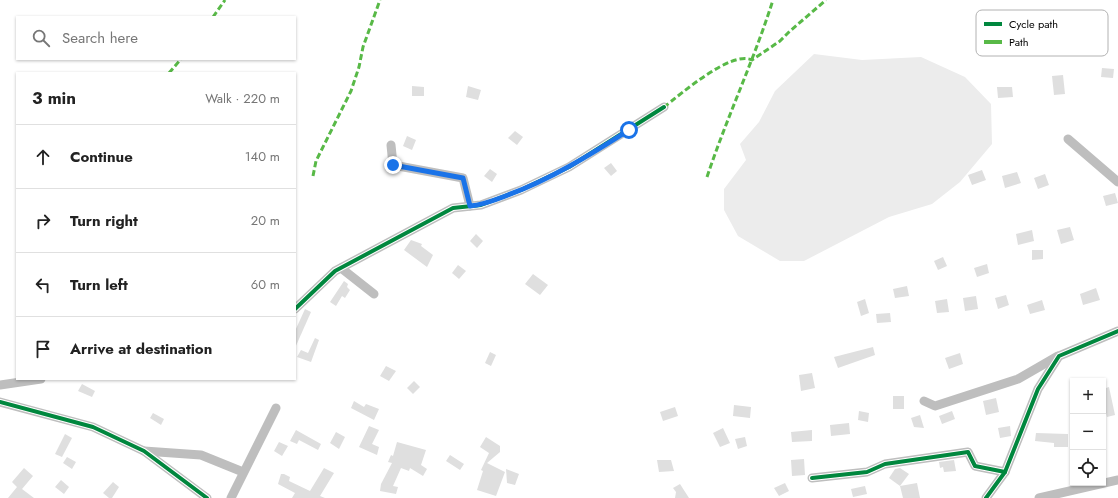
<!DOCTYPE html>
<meta charset="utf-8">
<style>
body{margin:0;font-family:Jost,sans-serif;background:#f6f6f6;color:#222}
.controls{position:absolute;right:12px;bottom:12px;display:grid;overflow:hidden;border-radius:0px;box-shadow:0 1px 3px #0004}
.controls button{width:36px;height:36px;display:grid;place-items:center;padding:0;border:0;border-bottom:1px solid #e0e0e0;background:#fff;color:#222;font:20px sans-serif}
.stop{position:absolute;width:12px;height:12px;margin:-9px;border:3px solid #1a73e8;border-radius:50%;background:#fff}
.stop.end{background:#1a73e8;border-color:#fff;box-shadow:0 1px 4px #0008}
.list{margin:0;padding:0;list-style:none}
h2{display:flex;justify-content:space-between;align-items:center;height:52px;margin:0;padding:0 16px;font-size:17px}
h2 small{font-size:13px;font-weight:400;color:#767676}
.list li{display:grid;grid-template-columns:26px 1fr auto;gap:12px;align-items:center;box-sizing:border-box;height:64px;padding:0 16px;border-top:1px solid #e0e0e0}
.list b{display:block;font-size:15px;white-space:nowrap}
.list em{font-size:13px;font-style:normal;color:#767676}
.icon{flex:none;width:22px;height:22px;fill:none;stroke:currentColor;stroke-width:2;stroke-linecap:round;stroke-linejoin:round}
.map{position:relative;flex:none;width:1118px;height:498px;overflow:hidden}
.search{position:absolute;background:#fff;box-shadow:0 1px 3px #0004;left:16px;top:16px;width:280px;height:44px;display:flex;align-items:center;gap:10px;box-sizing:border-box;padding:0 14px;border-radius:0px;color:#767676;font-size:15px}
.panel{position:absolute;background:#fff;box-shadow:0 1px 3px #0004;left:16px;top:72px;width:280px;height:308px;border-radius:0px}
.map>svg:first-child{display:block}
.green{fill:#ececec}
.building{fill:#dfdfdf}
.lines{fill:none;stroke-linecap:round;stroke-linejoin:round}
.minor{stroke:#bebebe;stroke-width:9}
.quiet{stroke:#58b947;stroke-width:3;stroke-dasharray:6 3;stroke-linecap:butt}
.cycleway-casing{stroke:#fff;stroke-width:6}
.cycleway{stroke:#00873e;stroke-width:4}
.route{stroke:#1a73e8;stroke-width:5}
.key{fill:#fff;stroke:#b2b2b2;stroke-width:1}
.key-label{font-size:11px;fill:#000}
</style>
<div class="map">
<svg width="1118" height="498" viewBox="0 0 1118 498">
<rect width="100%" height="100%" fill="#fff"/>
<polygon class="green" points="814,54 862,60 921,57 965,77 991,104 992,144 960,182 932,204 889,217 804,261 780,261 738,236 724,210 724,189 746,160 740,144 759,122 775,91"/>
<g class="building">
<polygon points="1102,68 1114,69 1113,78 1101,77"/>
<polygon points="1063,75 1065,94 1054,95 1052,76"/>
<polygon points="412,86 424,87 424,96 412,96"/>
<polygon points="468,86 481,90 478,100 466,97"/>
<polygon points="997,87 1012,87 1013,97 998,98"/>
<polygon points="515,131 523,137 517,145 508,138"/>
<polygon points="407,136 416,140 412,150 403,146"/>
<polygon points="611,163 617,171 611,176 604,168"/>
<polygon points="490,169 497,174 492,182 484,176"/>
<polygon points="982,170 986,180 972,185 968,175"/>
<polygon points="1017,172 1021,183 1005,188 1002,176"/>
<polygon points="1045,174 1049,185 1038,189 1034,178"/>
<polygon points="1115,193 1118,203 1106,206 1103,196"/>
<polygon points="1070,227 1074,240 1061,244 1057,230"/>
<polygon points="1032,230 1034,241 1018,245 1016,234"/>
<polygon points="476,234 483,241 477,248 470,241"/>
<polygon points="411,240 422,244 421,246 433,255 427,267 404,250"/>
<polygon points="1032,250 1043,250 1043,259 1032,260"/>
<polygon points="943,257 947,266 938,270 934,261"/>
<polygon points="987,264 989,273 977,277 974,268"/>
<polygon points="458,265 466,271 459,279 452,273"/>
<polygon points="533,274 548,285 540,295 525,284"/>
<polygon points="344,281 348,284 347,287 350,290 345,298 342,296 336,306 330,302"/>
<polygon points="907,286 909,296 895,298 893,289"/>
<polygon points="1096,288 1100,300 1083,305 1080,294"/>
<polygon points="1006,295 1009,305 998,309 995,298"/>
<polygon points="976,296 978,309 965,311 963,298"/>
<polygon points="865,299 869,313 861,316 857,302"/>
<polygon points="947,299 949,312 937,313 935,301"/>
<polygon points="1042,300 1045,310 1030,314 1027,305"/>
<polygon points="305,309 311,312 295,348 295,331"/>
<polygon points="890,313 891,322 877,323 876,314"/>
<polygon points="315,338 319,340 311,362 297,357 301,350 308,353"/>
<polygon points="873,347 875,355 838,368 834,357"/>
<polygon points="490,352 496,355 491,366 485,363"/>
<polygon points="960,353 963,364 949,369 945,358"/>
<polygon points="386,366 396,371 389,381 380,376"/>
<polygon points="812,373 815,388 801,391 799,375"/>
<polygon points="414,381 420,387 413,394 407,388"/>
<polygon points="82,384 95,391 92,397 78,391"/>
<polygon points="1109,387 1115,415 1107,417 1103,400 1103,389"/>
<rect x="893" y="396" width="11" height="13"/>
<polygon points="996,398 999,412 986,415 983,401"/>
<polygon points="354,401 364,407 366,404 379,409 374,420 351,408"/>
<polygon points="734,405 751,407 750,418 733,416"/>
<polygon points="675,407 678,416 663,421 660,412"/>
<polygon points="859,411 869,413 868,422 858,420"/>
<polygon points="952,411 955,419 942,424 939,416"/>
<polygon points="153,413 164,419 161,425 150,418"/>
<polygon points="920,415 924,428 914,427 911,418"/>
<polygon points="849,423 850,434 831,436 830,425"/>
<polygon points="369,426 379,430 372,444 379,447 377,455 359,447"/>
<polygon points="1010,426 1011,436 1000,438 998,428"/>
<polygon points="723,428 730,443 720,447 713,433"/>
<polygon points="296,430 321,444 318,450 299,440 297,444 290,441"/>
<polygon points="812,430 812,441 792,442 791,432"/>
<polygon points="336,432 345,437 339,449 330,443"/>
<polygon points="1036,433 1068,434 1068,447 1054,447 1054,443 1035,441"/>
<polygon points="65,434 72,438 62,457 55,454"/>
<polygon points="486,437 500,446 500,452 487,463 505,472 496,496 477,490 483,471 481,470 489,453 480,447"/>
<polygon points="745,437 747,446 738,449 735,439"/>
<polygon points="279,442 288,446 282,456 274,451"/>
<polygon points="397,442 426,450 421,465 427,469 423,476 410,468 409,471 401,468 393,486 398,487 396,494 380,491 381,484 392,463 388,462 391,455 393,456"/>
<polygon points="450,455 464,464 460,470 446,461"/>
<polygon points="67,457 76,462 72,469 63,463"/>
<polygon points="804,459 805,475 792,476 791,460"/>
<polygon points="657,460 671,460 674,471 659,472"/>
<polygon points="954,460 956,471 944,472 943,467 940,468 939,462"/>
<polygon points="24,468 33,476 22,489 34,498 8,498 17,487 12,482"/>
<polygon points="324,468 334,473 320,496 325,498 292,498 295,493 278,484 281,474 284,474 290,477 289,481 310,491"/>
<polygon points="900,468 909,474 900,486 889,478 895,469"/>
<polygon points="506,469 519,474 515,485 507,483"/>
<polygon points="61,480 69,487 64,494 55,487"/>
<polygon points="113,482 119,487 112,498 109,498 103,493"/>
<polygon points="785,483 789,491 779,496 774,488"/>
<polygon points="917,483 920,498 903,498 900,486"/>
<polygon points="680,484 689,498 675,498 676,492 673,488"/>
<polygon points="865,486 867,494 853,497 851,489"/>
</g>
<g class="lines">
<g class="minor">
<polyline points="1068,139 1118,182"/>
<polyline points="391,145 393,165 463,178 470,206"/>
<polyline points="341,268 374,294"/>
<polyline points="295,309 335,271 453,208 481,205 521,190 569,167 664,107"/>
<polyline points="0,385 41,379"/>
<polyline points="924,401 935,406 1018,379 1058,356"/>
<polyline points="0,402 93,427 144,451 207,498"/>
<polyline points="144,451 201,455 243,472"/>
<polyline points="812,478 867,472 885,464 968,452 975,466 1005,472"/>
<polyline points="231,498 276,408"/>
<polyline points="986,498 1005,472 1038,389 1059,356 1118,331"/>
<polyline points="1039,498 1118,480"/>
</g>
<g class="quiet">
<polyline points="213,17 225,0"/>
<polyline points="169,73 181,59"/>
<path d="M 664,107 C 681,94 731,50 752,60 L 780,41 L 790,31 L 826,0"/>
<polyline points="313,176 316,161 351,91 359,67 363,47 380,0"/>
<path d="M 707,177 C 727,117 754,60 773,0"/>
</g>
<defs>
<g id="cycleway">
<polyline points="295,309 335,271 453,208 481,205 521,190 569,167 664,107"/>
<polyline points="0,402 93,427 144,451 207,498"/>
<polyline points="812,478 867,472 885,464 968,452 975,466 1005,472"/>
<polyline points="986,498 1005,472 1038,389 1059,356 1118,331"/>
</g>
</defs>
<use href="#cycleway" class="cycleway-casing"/>
<use href="#cycleway" class="cycleway"/>
</g>
<g class="lines">
<path class="route" d="M 393,165 L 463,178 L 470,206 C 483,205 495,200 508,195 C 551,179 590,155 629,130"/>
</g>
<rect x="976" y="10" width="132" height="46" rx="6" class="key"/>
<rect x="984" y="22" width="18" height="4" fill="#00873e"/>
<rect x="984" y="40" width="18" height="4" fill="#58b947"/>
<g class="key-label">
<text x="1009" y="28">Cycle path</text>
<text x="1009" y="46">Path</text>
</g>
</svg>
<div class="controls">
<button>+</button>
<button>−</button>
<button><svg class="icon" aria-label="locate" viewBox="0 0 24 24"><circle cx="12" cy="12" r="6"/><path d="M12 2v4M12 18v4M2 12h4M18 12h4"/></svg></button>
</div>
<div class="stop" style="left:629px;top:130px"></div>
<div class="stop end" style="left:393px;top:165px"></div>
<div class="search"><svg class="icon" aria-label="search" viewBox="0 0 24 24"><circle cx="10" cy="10" r="6"/><path d="M15 15l6 6"/></svg>Search here</div>
<section class="panel">
<h2>3 min<small>Walk · 220 m</small></h2>
<ul class="list">
<li><svg class="icon" aria-label="ahead" viewBox="0 0 24 24"><path d="M12 20V5M6 11l6-6 6 6"/></svg><div><b>Continue</b></div><em>140 m</em></li>
<li><svg class="icon" aria-label="right" viewBox="0 0 24 24"><path d="M7 20v-9h11M14 6l5 5-5 5"/></svg><div><b>Turn right</b></div><em>20 m</em></li>
<li><svg class="icon" aria-label="left" viewBox="0 0 24 24"><path d="M17 20v-9H6M10 6l-5 5 5 5"/></svg><div><b>Turn left</b></div><em>60 m</em></li>
<li><svg class="icon" aria-label="arrive" viewBox="0 0 24 24"><path d="M6 21V4h12l-3 4 3 4H6"/></svg><div><b>Arrive at destination</b></div></li>
</ul>
</section>
</div>
